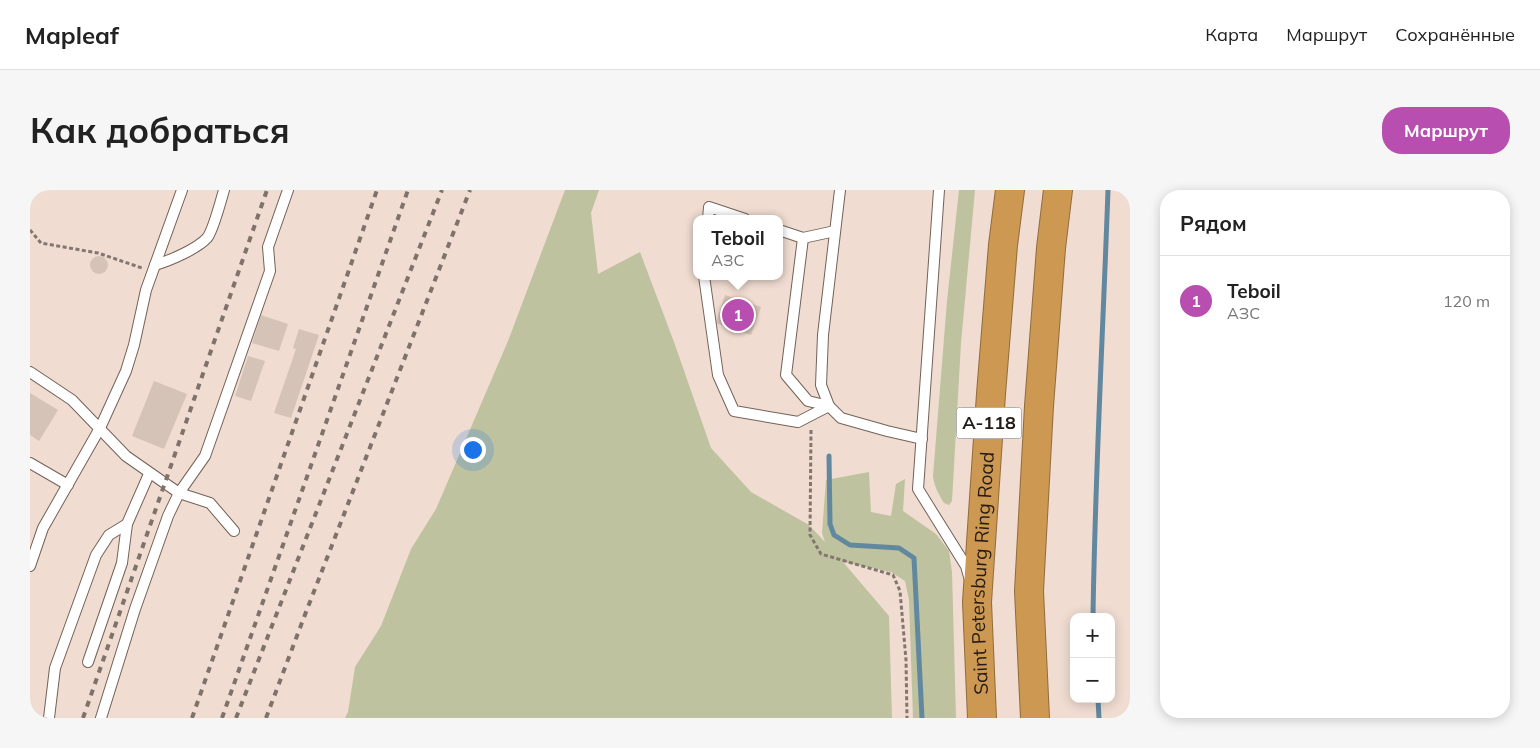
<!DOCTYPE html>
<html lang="ru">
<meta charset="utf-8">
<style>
:root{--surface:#fff;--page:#f6f6f6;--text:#222;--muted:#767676;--line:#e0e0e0;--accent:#b74eb0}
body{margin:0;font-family:Mulish,sans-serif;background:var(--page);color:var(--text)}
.controls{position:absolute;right:15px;bottom:15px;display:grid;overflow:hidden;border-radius:10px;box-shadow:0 2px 12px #0003}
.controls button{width:45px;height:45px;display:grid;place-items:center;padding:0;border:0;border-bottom:1px solid var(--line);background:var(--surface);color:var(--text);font:25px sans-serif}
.you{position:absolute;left:442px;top:259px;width:18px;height:18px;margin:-12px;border:4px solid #fff;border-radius:50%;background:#1a73e8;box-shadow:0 0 0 8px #1a73e833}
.badge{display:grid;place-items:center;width:32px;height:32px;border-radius:50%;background:var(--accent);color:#fff;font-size:16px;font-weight:700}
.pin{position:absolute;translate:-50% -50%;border:2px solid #fff;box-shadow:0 1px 5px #0006}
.popup{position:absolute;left:663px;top:25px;width:90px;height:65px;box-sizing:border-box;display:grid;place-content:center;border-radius:10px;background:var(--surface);filter:drop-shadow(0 1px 4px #0005);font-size:16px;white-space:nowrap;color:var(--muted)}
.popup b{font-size:19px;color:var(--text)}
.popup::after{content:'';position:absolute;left:50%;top:100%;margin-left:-10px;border:10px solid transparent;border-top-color:var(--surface)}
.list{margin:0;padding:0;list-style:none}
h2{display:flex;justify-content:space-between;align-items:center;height:65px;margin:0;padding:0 20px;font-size:21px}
h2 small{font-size:16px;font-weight:400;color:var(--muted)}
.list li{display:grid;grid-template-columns:32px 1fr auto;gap:15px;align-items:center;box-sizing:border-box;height:90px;padding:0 20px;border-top:1px solid var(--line)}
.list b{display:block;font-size:19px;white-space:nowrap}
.list p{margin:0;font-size:16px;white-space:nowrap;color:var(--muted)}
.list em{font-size:16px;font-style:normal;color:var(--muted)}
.map{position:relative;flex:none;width:1100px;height:528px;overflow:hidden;border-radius:20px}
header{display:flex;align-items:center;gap:30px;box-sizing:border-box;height:70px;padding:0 25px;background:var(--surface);border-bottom:1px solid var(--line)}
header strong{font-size:24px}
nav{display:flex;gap:28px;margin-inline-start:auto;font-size:18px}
.intro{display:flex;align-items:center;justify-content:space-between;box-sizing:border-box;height:120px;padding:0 30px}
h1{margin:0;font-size:35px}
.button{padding:12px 22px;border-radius:20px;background:var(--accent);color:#fff;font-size:18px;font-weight:700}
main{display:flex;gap:30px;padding:0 30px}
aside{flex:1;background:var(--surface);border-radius:20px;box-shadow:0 2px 12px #0003}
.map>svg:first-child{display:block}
</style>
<header>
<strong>Mapleaf</strong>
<nav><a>Карта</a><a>Маршрут</a><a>Сохранённые</a></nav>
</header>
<div class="intro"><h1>Как добраться</h1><a class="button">Маршрут</a></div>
<main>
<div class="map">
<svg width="1100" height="528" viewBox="0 0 1100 528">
<rect width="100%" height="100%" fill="#f0dcd1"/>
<!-- green -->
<g fill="#bec29f">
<polygon points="535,0 569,0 561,23 568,84 610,62 644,152 681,258 721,302 779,335 795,352 792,343 796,290 839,282 841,322 861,326 866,294 875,289 873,321 906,344 919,361 922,382 926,528 883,528 879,410 875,391 861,382 813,372 859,426 862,528 315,528 318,522 325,477 351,436 381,359 406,319 478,151"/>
<path d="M929,0H945L931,153L922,311L919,315L914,313C909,305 904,296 903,286L917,111Z"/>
</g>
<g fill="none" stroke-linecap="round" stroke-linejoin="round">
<!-- stream -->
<g stroke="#6288a0" stroke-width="5">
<polyline points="799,266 800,334 804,345 820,355 869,358 884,368 892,528"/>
<path d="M1063,427C1065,284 1073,142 1078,0"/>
<polyline points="1068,509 1069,528"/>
</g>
</g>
<!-- building -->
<g fill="#d6c3b7">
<circle cx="69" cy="75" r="9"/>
<polygon points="695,105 731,117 721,145 686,133"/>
<polygon points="231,125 258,134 249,161 222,153"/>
<polygon points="269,139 289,145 261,228 244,223 266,159 263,158"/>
<polygon points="218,166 235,171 221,211 205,206"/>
<polygon points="124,191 157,204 134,259 102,246"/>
<polygon points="0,203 28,220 9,251 0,245"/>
</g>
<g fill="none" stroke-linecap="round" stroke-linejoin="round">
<!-- service casing -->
<g stroke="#736258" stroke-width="12">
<g id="service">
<polyline points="810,0 793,145 791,195 799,216 811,228 857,241 892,249"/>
<polyline points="909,0 888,299 936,376 939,387"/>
<polyline points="678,29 679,17 715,29"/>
<polyline points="749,40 773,48"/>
<path d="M125,75C139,71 167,59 177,48C183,41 191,10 194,0"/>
<polyline points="674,86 688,185 704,221 768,232 799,216"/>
<polyline points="0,182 42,210 96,266 149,303 180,313 204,341"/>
<polyline points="799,216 778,211 756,185 773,48 805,41"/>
<polyline points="0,273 38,295"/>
<polyline points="0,376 13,338 70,238 96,181 104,155 116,100 152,0"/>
<polyline points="58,472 92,373 97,334"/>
<polyline points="19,528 25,478 66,365 79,345 97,334 119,284"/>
<polyline points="71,528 105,419 138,326 149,303 175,266 193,215 240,81 238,57 258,0"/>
</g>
</g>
<!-- motorway casing -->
<g stroke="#916c3d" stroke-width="30">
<g id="motorway">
<path id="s1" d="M952,528L947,412L961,204L973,55L980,0"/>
<polyline points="1005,528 999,401 1009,216 1021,58 1028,0"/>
</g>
</g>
<!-- path -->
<g stroke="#83766f" stroke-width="3" stroke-dasharray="4 2.5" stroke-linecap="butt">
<polyline points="0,40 11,53 68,63 112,78"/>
<polyline points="781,240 780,345 791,364 863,385 870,401 876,470 877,528"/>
</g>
<!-- service -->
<use href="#service" stroke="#fff" stroke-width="10"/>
<!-- motorway -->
<use href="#motorway" stroke="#cd9851" stroke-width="28"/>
<!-- rail -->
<g stroke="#7e726a" stroke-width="4" stroke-dasharray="6 6" stroke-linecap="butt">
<polyline points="53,528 237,0"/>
<polyline points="162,528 347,0"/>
<polyline points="192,528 378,0"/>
<polyline points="206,528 412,0"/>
<polyline points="236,528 276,422 440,0"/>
</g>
</g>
<g text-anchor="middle" stroke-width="4" stroke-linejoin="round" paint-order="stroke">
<!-- shield labels -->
<rect fill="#fff" stroke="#645f5d" stroke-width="1" x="926.5" y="217.5" width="65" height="31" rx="4"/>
<g font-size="18" font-weight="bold" fill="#221b17">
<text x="959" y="239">А-118</text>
</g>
<!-- street labels -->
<g font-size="19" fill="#221b17" stroke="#fff">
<text dy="7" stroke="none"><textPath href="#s1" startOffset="145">Saint Petersburg Ring Road</textPath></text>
</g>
</g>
</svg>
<div class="controls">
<button>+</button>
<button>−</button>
</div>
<div class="you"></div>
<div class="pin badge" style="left:708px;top:125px">1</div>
<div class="popup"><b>Teboil</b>АЗС</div>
</div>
<aside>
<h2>Рядом<small></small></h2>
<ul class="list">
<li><span class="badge">1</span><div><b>Teboil</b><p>АЗС</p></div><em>120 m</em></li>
</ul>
</aside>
</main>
